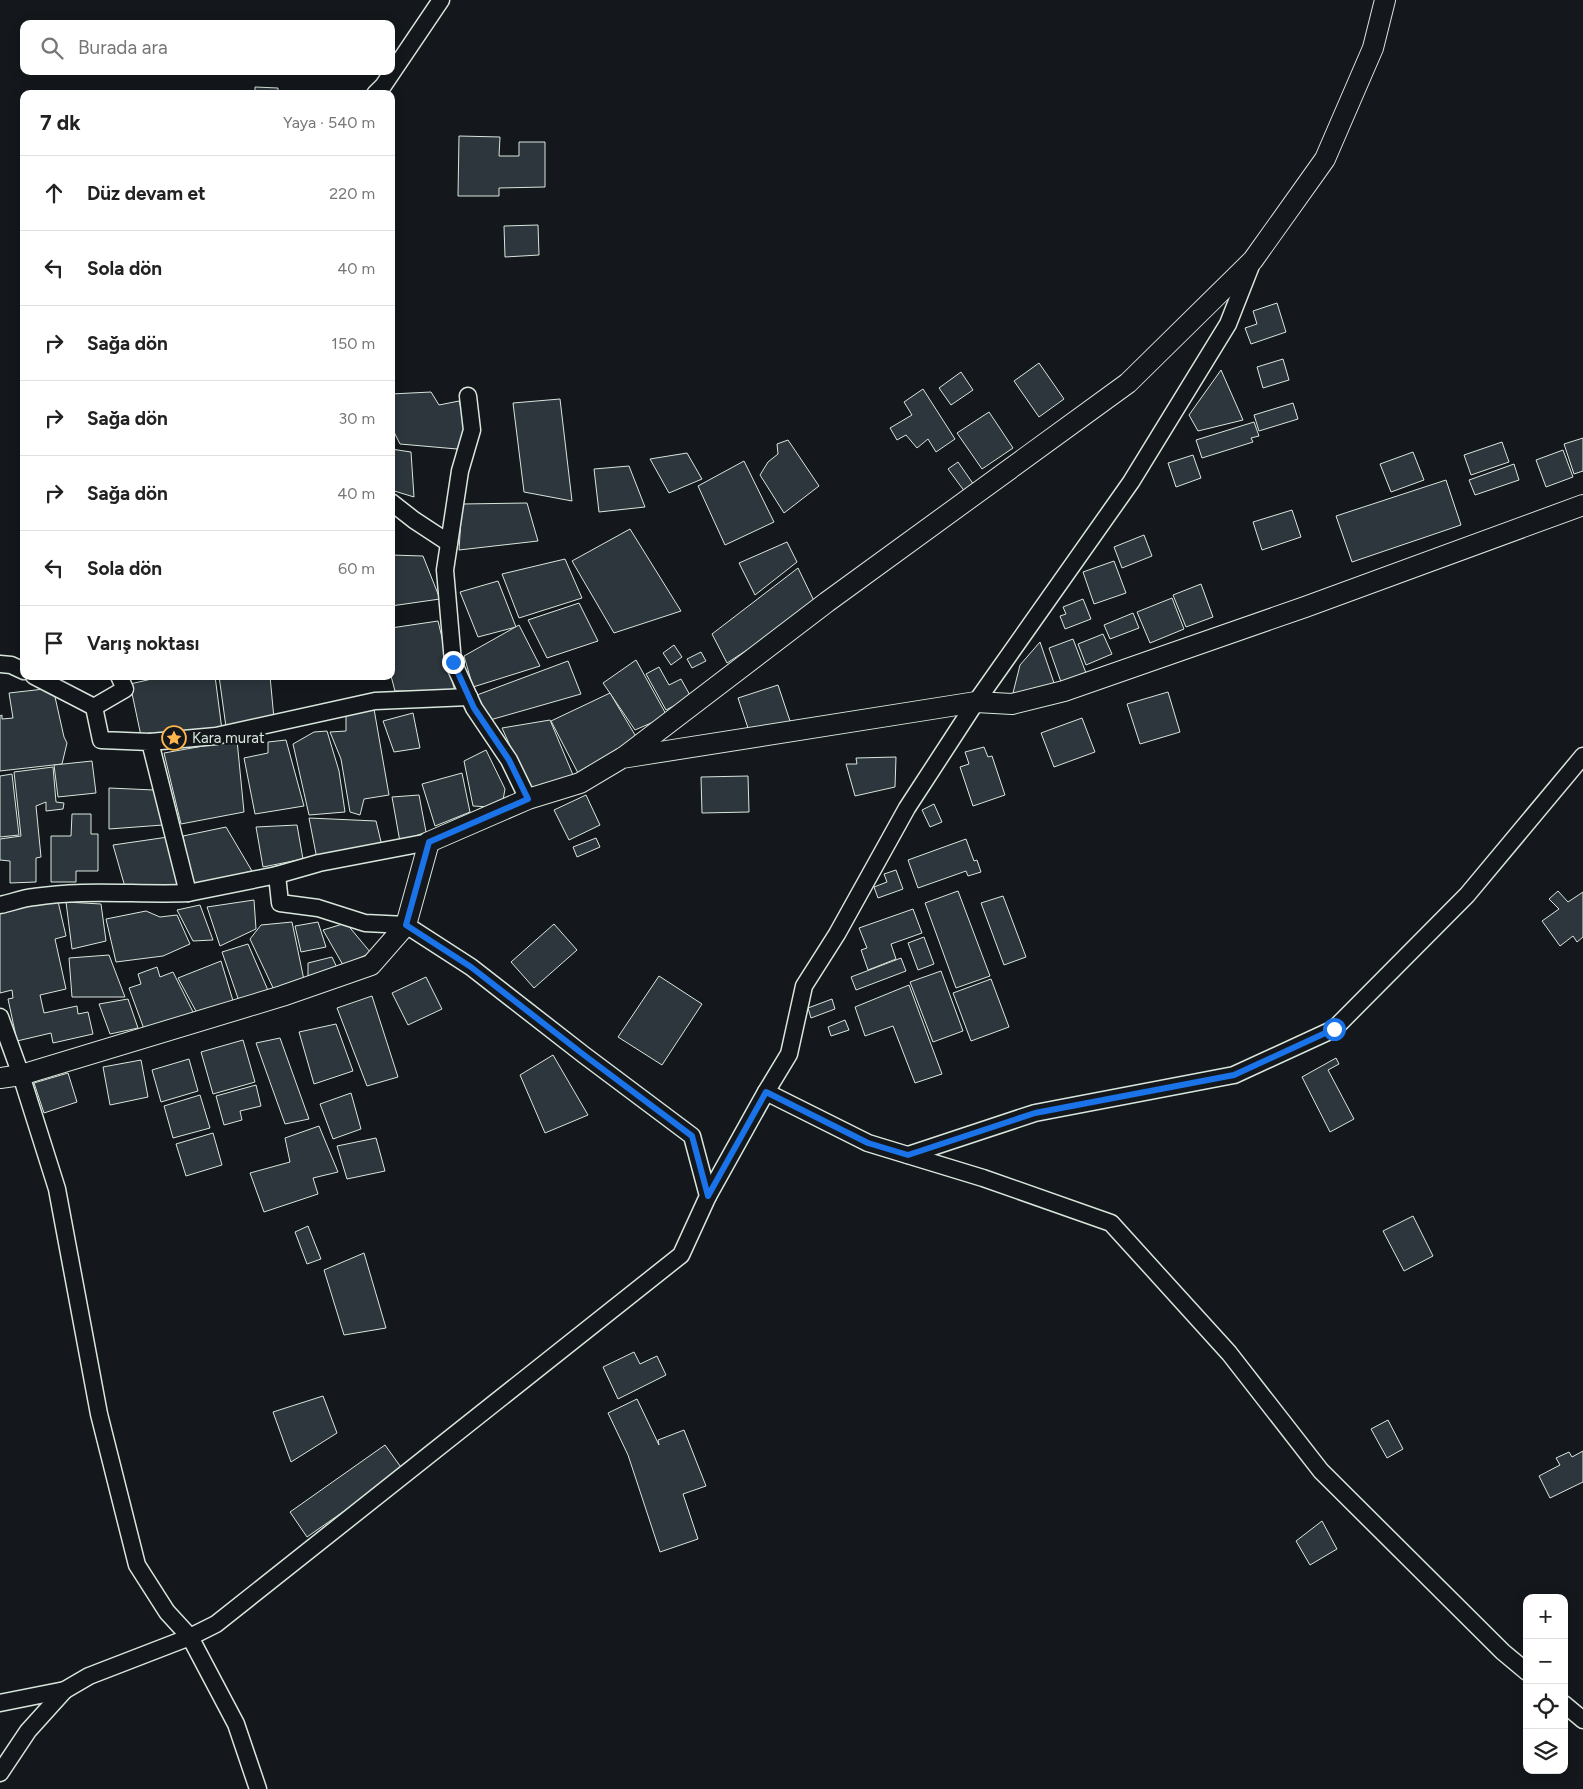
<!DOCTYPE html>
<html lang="tr">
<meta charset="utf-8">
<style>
:root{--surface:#fff;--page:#f6f6f6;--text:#222;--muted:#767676;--line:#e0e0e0}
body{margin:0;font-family:Figtree,sans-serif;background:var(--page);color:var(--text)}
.controls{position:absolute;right:15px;bottom:15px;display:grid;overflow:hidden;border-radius:10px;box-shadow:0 2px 12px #0003}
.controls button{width:45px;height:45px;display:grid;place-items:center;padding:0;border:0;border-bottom:1px solid var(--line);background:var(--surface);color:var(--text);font:25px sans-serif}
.stop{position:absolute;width:15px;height:15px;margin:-11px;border:4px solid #1a73e8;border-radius:50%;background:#fff}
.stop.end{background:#1a73e8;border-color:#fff;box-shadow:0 1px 5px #0008}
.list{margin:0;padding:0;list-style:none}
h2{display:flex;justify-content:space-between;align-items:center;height:65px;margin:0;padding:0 20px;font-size:21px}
h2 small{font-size:16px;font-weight:400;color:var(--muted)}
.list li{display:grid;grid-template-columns:32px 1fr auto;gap:15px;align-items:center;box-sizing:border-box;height:75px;padding:0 20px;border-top:1px solid var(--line)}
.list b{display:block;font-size:19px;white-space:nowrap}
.list em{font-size:16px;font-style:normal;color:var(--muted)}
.icon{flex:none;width:28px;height:28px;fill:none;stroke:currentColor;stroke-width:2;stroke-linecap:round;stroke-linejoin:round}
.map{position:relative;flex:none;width:1583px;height:1789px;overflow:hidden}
.search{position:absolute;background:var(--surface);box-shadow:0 2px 12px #0003;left:20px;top:20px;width:375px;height:55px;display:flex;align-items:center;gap:12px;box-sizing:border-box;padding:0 18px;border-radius:10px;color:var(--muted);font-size:19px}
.panel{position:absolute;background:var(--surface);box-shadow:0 2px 12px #0003;left:20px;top:90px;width:375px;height:590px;border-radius:10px}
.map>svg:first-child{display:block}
</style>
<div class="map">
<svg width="1583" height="1789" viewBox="0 0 1583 1789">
<rect width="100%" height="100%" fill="#14181c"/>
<!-- building -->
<g fill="#2c363c" stroke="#d8e6dc">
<polygon points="255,87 278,88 278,94 255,94"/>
<polygon points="459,136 500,137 499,156 519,156 519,142 545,142 545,187 499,188 499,196 458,196"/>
<polygon points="538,225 539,255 505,257 504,226"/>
<polygon points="1277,303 1286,332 1251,344 1245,328 1257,324 1253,311"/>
<polygon points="1283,359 1289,380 1263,388 1257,367"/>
<polygon points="1039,363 1064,399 1039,417 1014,381"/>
<polygon points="1221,370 1243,420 1198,431 1189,415"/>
<polygon points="961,372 973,390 951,405 939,388"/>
<polygon points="923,389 955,439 936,452 928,439 917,448 906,435 897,440 890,428 912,415 904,402"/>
<polygon points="431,392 439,405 459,401 467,428 457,449 400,444 391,426 391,394"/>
<polygon points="560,399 572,501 524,492 513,403"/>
<polygon points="1293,403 1298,419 1259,431 1254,415"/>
<polygon points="989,412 1013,448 982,469 957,433"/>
<polygon points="1254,422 1259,436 1251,438 1253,442 1202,458 1196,440"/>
<polygon points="1583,438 1583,471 1574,474 1564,444"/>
<polygon points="788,440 819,486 784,513 760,475 768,462 778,454 777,444"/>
<polygon points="1502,442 1509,462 1471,475 1464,455"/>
<polygon points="391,449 411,452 414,497 391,490"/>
<polygon points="1563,450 1573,477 1546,487 1536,460"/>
<polygon points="1413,452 1424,480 1391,492 1380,464"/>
<polygon points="687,453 702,479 669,493 650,459"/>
<polygon points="1193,455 1201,478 1176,487 1168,463"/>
<polygon points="744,461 774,522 725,545 698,486"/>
<polygon points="958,462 974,485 965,492 948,469"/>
<polygon points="1514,464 1519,480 1475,495 1469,480"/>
<polygon points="629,466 645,507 599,512 594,469"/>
<polygon points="1446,480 1461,525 1352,562 1336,516"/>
<polygon points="527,503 538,541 459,550 462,504"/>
<polygon points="1292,510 1301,537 1262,550 1253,522"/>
<polygon points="630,529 681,611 614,633 572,561"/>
<polygon points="1144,535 1152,556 1122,568 1114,547"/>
<polygon points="787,542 797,562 755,595 739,563"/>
<polygon points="391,555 423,556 440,599 391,606"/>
<polygon points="565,559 582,598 519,618 502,574"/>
<polygon points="1114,561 1126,593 1094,604 1083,572"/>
<polygon points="798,568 816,605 727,663 712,634"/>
<polygon points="498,581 516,627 478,637 460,592"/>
<polygon points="1201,584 1213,617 1186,627 1173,595"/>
<polygon points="1172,598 1184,629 1150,643 1137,612"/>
<polygon points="1083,599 1091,619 1065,629 1060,616 1066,614 1063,607"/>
<polygon points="579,603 598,641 547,658 528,620"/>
<polygon points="1133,613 1139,628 1110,639 1104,625"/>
<polygon points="438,621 455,692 395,691 391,676 391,628"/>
<polygon points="519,625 540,666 473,687 464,656"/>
<polygon points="1103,634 1112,654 1086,665 1078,644"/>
<polygon points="1073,639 1086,673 1061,682 1049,648"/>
<polygon points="1040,642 1054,683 1012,697 1020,665"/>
<polygon points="674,645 682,657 671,665 663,653"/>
<polygon points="701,652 706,661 692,668 687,659"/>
<polygon points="636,660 667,716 635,730 603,683"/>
<polygon points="568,661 581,694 490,720 477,695"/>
<polygon points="659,667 669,685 681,679 691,697 666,710 646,674"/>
<polygon points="165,676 215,676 222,730 141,736 130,684"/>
<polygon points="219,676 270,676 274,719 226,727"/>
<polygon points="778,685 790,721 750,734 738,698"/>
<polygon points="53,688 64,737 67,743 62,764 0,771 0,716 2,715 2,719 13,718 9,693"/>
<polygon points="1168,692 1180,732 1140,744 1127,704"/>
<polygon points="610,693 638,740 578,773 551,721"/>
<polygon points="374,709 389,795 364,799 360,815 350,812 341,759 330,732 346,731 346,712"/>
<polygon points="413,713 420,748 394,752 383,721"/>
<polygon points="1082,718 1095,752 1054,767 1041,733"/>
<polygon points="550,720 573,775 531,792 502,728"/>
<polygon points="327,731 339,771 345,812 309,815 293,744 314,732"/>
<polygon points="237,740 244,812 181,824 164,753"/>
<polygon points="286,740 304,806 255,814 244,758 268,753 268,742"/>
<polygon points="984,747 988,757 992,756 1005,795 973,806 960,767 969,764 965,752"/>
<polygon points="486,750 505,789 503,800 490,807 473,806 464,761"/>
<polygon points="896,757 895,787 855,796 846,764 857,764 856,758"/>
<polygon points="92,761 96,793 58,797 54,765"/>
<polygon points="53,767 56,802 64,803 63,809 46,811 46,802 36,806 41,857 36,858 36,882 10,883 10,861 0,860 0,839 21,836 14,772"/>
<polygon points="462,773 470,812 435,826 422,784"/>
<polygon points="12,774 19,835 0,837 0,776"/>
<polygon points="748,776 749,812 702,813 701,777"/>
<polygon points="109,788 154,790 163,825 109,829"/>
<polygon points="419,795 426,832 400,842 392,797"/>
<polygon points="586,795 600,825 569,840 554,810"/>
<polygon points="934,804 942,822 930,827 922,810"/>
<polygon points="72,814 91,814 91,834 98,834 98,871 76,871 76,882 51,882 51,836 71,836"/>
<polygon points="309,818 376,821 382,846 317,859"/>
<polygon points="297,825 303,859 263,867 256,827"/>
<polygon points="226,827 252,871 193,886 183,836"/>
<polygon points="168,837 183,888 125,887 113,845"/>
<polygon points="596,838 600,847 577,857 573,847"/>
<polygon points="966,839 974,861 977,860 981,872 968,876 966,871 918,888 908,860"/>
<polygon points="896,870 903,889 878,898 874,887 887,882 884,874"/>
<polygon points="958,891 990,976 956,988 925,903"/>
<polygon points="1558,891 1568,902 1583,892 1583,937 1577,942 1573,936 1560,946 1542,921 1559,909 1549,899"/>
<polygon points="1003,896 1026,957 1004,965 981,903"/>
<polygon points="57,897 66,936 55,939 66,989 40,995 44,1013 77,1006 78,1014 88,1012 93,1034 53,1043 51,1033 17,1041 8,999 13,998 12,990 0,993 0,909"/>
<polygon points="254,900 256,929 220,946 207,907"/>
<polygon points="66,902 101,904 106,941 72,949"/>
<polygon points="200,905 213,940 193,941 177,910"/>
<polygon points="913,909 922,933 891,944 896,959 868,970 861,950 867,948 859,928"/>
<polygon points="146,911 160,917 177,915 190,944 163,956 116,962 106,919"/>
<polygon points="292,922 305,985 275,992 250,939 261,925"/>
<polygon points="318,922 326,947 301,952 295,926"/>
<polygon points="346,923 371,953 343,965 323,930"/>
<polygon points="554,924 577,950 534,988 511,962"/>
<polygon points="924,937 934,964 918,970 908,943"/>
<polygon points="248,944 270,995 240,1004 222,952"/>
<polygon points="109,955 125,997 72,997 69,958"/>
<polygon points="332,957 339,972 308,982 308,963"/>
<polygon points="901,958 906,971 856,990 851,977"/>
<polygon points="221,961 234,1004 197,1013 178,978"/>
<polygon points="157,967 160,977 173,972 196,1018 144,1029 129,988 141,984 138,974"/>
<polygon points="941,971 963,1031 933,1042 910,982"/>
<polygon points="659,976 702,1004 662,1065 618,1037"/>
<polygon points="426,977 442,1009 408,1025 392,993"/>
<polygon points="991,979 1009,1027 971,1041 953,993"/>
<polygon points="909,985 942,1074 915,1083 893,1026 865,1036 855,1007"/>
<polygon points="372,996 398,1077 367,1086 337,1008"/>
<polygon points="128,999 138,1028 110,1034 99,1004"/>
<polygon points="832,999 835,1009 811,1018 808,1008"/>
<polygon points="845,1020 849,1030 831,1036 828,1027"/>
<polygon points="336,1024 353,1071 314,1084 299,1032"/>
<polygon points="280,1038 309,1119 285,1124 256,1043"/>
<polygon points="243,1040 255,1082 213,1094 201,1052"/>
<polygon points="553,1055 588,1115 545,1133 520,1075"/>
<polygon points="1336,1058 1339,1064 1328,1070 1354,1119 1330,1132 1302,1077"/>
<polygon points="189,1059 198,1091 161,1102 152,1070"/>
<polygon points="141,1060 148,1097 110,1105 103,1067"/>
<polygon points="68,1073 77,1102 44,1113 34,1083"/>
<polygon points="256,1085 261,1106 240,1111 242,1120 224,1125 216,1096"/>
<polygon points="351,1093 361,1129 333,1139 320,1104"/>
<polygon points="200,1095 210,1128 173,1138 164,1106"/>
<polygon points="319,1126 338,1172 313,1178 318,1194 264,1212 250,1173 290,1162 285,1138"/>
<polygon points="213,1133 222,1165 186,1176 176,1144"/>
<polygon points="376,1138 385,1171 347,1179 337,1146"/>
<polygon points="1413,1216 1433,1256 1404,1271 1383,1231"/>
<polygon points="308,1226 321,1259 307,1264 295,1232"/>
<polygon points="364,1253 386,1328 344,1335 324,1270"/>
<polygon points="634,1352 640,1364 657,1356 666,1375 618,1399 603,1367"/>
<polygon points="323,1396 337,1433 291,1462 273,1412"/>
<polygon points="637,1399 659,1445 658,1440 684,1430 706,1486 683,1494 698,1539 660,1552 628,1455 608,1413"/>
<polygon points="1388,1420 1403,1449 1387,1458 1371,1429"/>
<polygon points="385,1445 403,1470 307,1537 290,1512"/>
<polygon points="1583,1451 1583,1482 1550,1498 1539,1476 1560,1465 1556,1458 1569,1452 1572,1457"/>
<polygon points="1322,1521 1337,1549 1310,1565 1296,1541"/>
</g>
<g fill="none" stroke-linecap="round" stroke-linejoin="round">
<!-- minor casing -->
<g stroke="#d8e6dc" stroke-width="19">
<g id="minor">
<polyline points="375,94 383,86 441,0"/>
<polyline points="468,396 472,430 460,471 445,570 453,662 474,708 509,760 528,799"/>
<polyline points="391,502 414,520 449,543"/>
<polyline points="0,664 11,665 24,671"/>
<polyline points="94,707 125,689 119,676"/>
<polyline points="150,742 216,736 375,701 469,697"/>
<polyline points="277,875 319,863 429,842"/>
<path d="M0,905C11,903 22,898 34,897C84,889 137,895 188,893"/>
<polyline points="0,1017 21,1075 57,1189 99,1414 137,1565 167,1612 190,1637 216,1624 681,1255 708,1196 692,1136 584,1055 471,967 406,925 365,923 318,908 280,903 277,875 188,893 150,742 101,740 94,707 34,676"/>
<polyline points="766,1092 868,1143 983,1178 1111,1223 1229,1353 1321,1471 1503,1652 1527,1672"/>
<polyline points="908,1155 1035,1113 1234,1075 1334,1029 1467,895 1583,756"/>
<polyline points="708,1196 766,1092 789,1054 804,986 837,934 907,808 976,702 1131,482 1228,324 1252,263"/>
<polyline points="0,1703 65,1690"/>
<polyline points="1564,1704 1583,1720"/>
<polyline points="0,1773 28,1731 65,1690 89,1676 190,1637 236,1724 258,1789"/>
</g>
</g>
<!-- tertiary casing -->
<g stroke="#d8e6dc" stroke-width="22">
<g id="tertiary">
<polyline points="624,757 827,602 1128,383 1253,260 1325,159 1373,48 1385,0"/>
<polyline points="0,1078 21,1075 282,996 371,965 406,925 429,842 528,799 580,783 622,758 976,702 1012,704 1064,691 1305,607 1583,505"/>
</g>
</g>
<!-- minor -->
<use href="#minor" stroke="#14181c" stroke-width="16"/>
<!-- tertiary -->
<use href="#tertiary" stroke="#14181c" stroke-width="20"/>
</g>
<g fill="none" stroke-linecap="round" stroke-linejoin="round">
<!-- route -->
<polyline stroke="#1a73e8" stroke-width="6" points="453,662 474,708 509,760 528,799 429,842 406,925 471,967 584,1055 692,1136 708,1196 766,1092 868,1143 908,1155 1035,1113 1234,1075 1334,1029"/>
</g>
<!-- icons -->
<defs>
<g id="sight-ring" transform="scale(1.25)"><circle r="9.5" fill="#14181c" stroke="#ffb74d" stroke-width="1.5"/><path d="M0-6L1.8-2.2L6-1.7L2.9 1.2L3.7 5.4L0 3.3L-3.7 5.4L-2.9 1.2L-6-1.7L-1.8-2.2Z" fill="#ffb74d"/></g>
</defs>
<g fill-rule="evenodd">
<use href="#sight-ring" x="174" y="738"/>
</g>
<g text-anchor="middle" stroke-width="4" stroke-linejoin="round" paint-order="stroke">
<!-- poi labels -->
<g font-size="15" fill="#d8e6dc" stroke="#14181c" text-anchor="start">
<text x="192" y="743">Kara murat</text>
</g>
</g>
</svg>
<div class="controls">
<button>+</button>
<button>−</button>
<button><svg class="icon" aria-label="locate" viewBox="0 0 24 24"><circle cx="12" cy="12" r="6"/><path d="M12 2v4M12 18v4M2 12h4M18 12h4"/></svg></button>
<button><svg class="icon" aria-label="layers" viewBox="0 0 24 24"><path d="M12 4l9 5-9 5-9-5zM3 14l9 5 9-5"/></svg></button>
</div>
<div class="stop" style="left:1334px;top:1029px"></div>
<div class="stop end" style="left:453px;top:662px"></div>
<div class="search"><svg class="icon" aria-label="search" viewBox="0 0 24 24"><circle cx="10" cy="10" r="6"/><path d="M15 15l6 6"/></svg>Burada ara</div>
<section class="panel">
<h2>7 dk<small>Yaya · 540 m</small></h2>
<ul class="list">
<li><svg class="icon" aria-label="ahead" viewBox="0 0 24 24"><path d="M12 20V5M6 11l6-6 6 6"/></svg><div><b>Düz devam et</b></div><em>220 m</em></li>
<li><svg class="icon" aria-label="left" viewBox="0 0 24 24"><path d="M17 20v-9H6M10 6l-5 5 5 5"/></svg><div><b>Sola dön</b></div><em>40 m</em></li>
<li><svg class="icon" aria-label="right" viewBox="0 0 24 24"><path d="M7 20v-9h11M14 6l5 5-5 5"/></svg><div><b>Sağa dön</b></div><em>150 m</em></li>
<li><svg class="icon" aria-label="right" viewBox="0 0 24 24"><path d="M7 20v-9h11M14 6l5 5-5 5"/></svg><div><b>Sağa dön</b></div><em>30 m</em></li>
<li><svg class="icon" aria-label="right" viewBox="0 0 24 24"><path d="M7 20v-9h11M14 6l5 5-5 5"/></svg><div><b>Sağa dön</b></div><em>40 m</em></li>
<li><svg class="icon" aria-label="left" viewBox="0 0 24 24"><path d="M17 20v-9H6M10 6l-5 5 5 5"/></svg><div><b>Sola dön</b></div><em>60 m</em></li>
<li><svg class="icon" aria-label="arrive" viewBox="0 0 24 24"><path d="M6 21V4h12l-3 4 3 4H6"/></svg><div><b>Varış noktası</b></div></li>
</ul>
</section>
</div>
